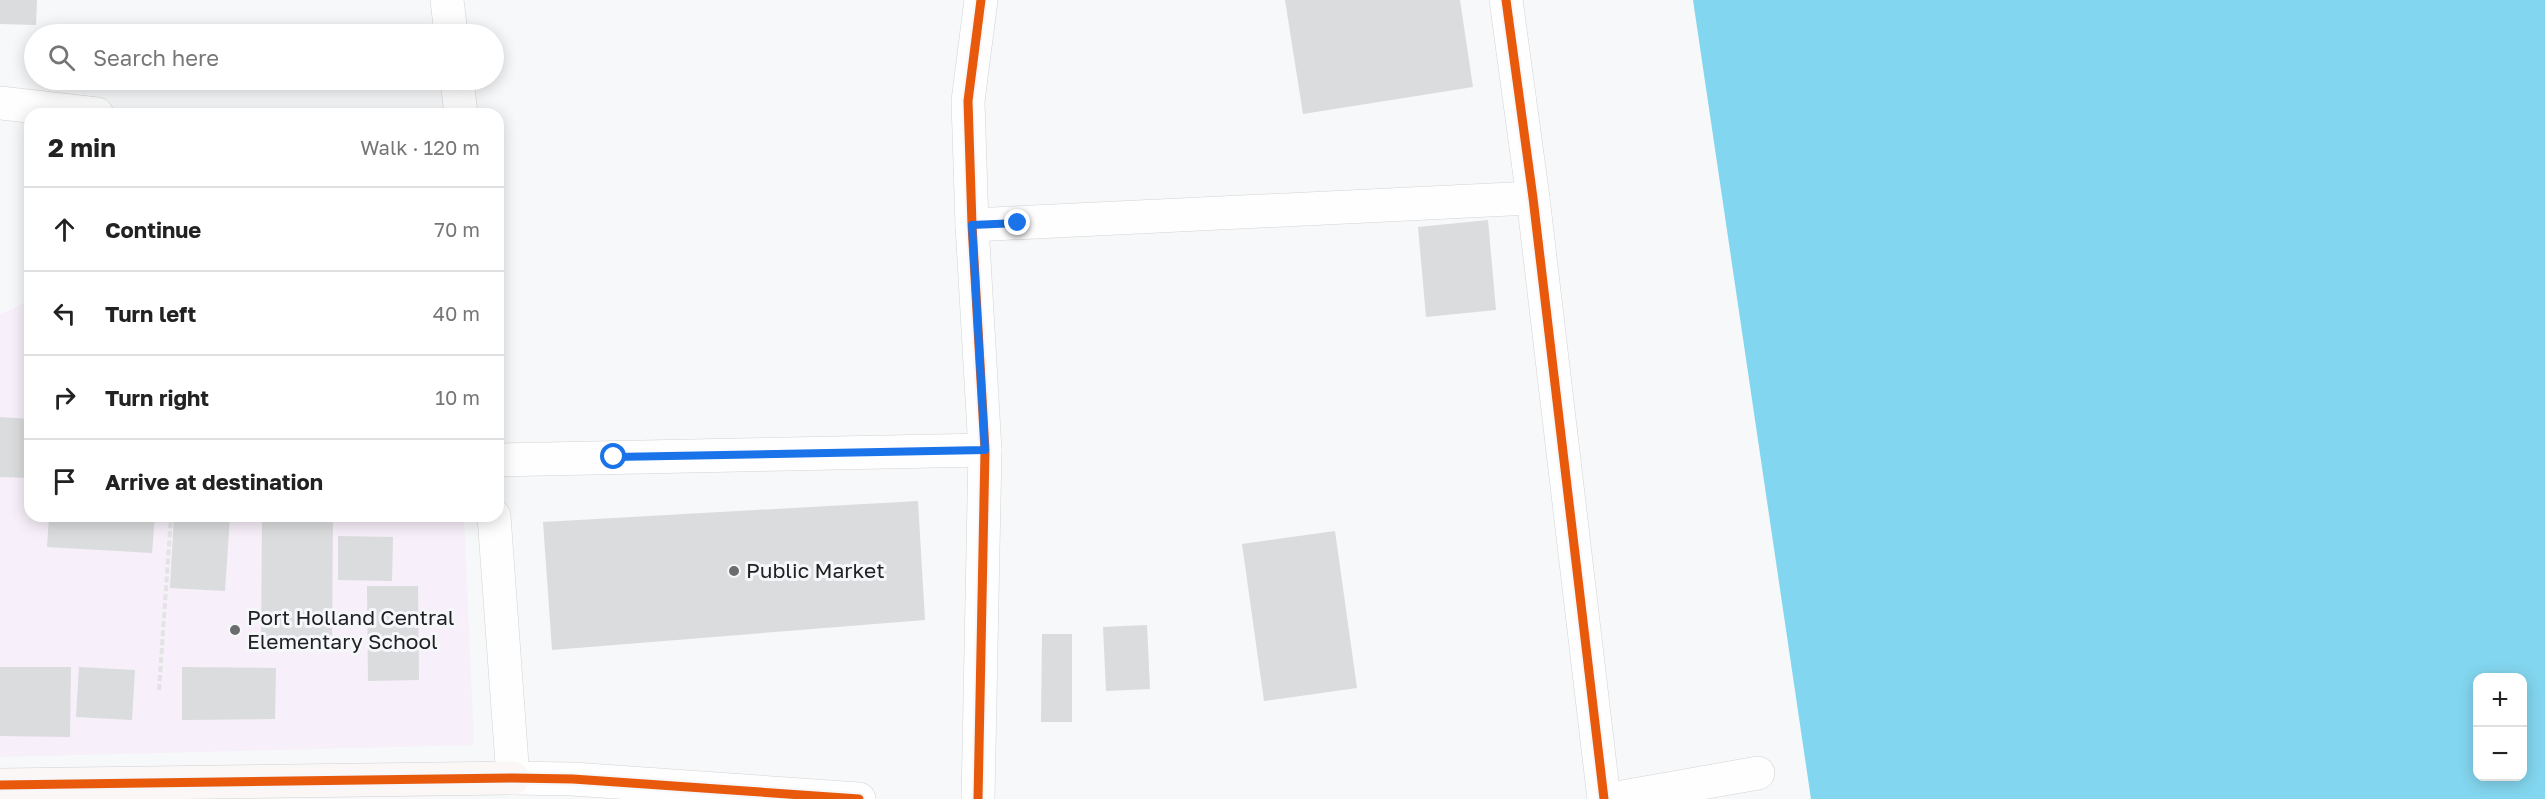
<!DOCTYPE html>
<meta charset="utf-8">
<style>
:root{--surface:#fff;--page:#f2f2f2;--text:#222;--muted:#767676;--line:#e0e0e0}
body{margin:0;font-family:"Golos Text",sans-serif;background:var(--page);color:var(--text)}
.controls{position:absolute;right:18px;bottom:18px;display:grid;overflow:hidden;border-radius:12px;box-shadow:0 3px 15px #0003}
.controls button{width:54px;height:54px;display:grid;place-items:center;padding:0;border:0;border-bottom:2px solid var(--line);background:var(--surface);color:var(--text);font:30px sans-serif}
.stop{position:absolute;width:18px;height:18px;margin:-14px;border:4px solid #1a73e8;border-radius:50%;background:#fff}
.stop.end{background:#1a73e8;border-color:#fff;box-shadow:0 2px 6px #0008}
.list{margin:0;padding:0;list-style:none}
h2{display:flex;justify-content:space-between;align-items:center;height:78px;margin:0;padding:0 24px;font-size:26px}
h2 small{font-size:20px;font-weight:400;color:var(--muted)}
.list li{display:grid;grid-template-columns:39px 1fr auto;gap:18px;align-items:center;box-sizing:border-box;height:84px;padding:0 24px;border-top:2px solid var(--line)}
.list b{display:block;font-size:22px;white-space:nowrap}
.list em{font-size:20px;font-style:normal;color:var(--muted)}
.icon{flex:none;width:33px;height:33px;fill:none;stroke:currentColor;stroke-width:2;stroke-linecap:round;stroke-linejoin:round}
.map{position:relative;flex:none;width:2545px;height:799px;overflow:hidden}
.search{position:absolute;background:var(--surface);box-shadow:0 3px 15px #0003;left:24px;top:24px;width:480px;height:66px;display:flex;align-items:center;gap:15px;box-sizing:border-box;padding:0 21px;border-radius:33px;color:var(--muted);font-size:22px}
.panel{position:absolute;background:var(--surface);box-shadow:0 3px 15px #0003;left:24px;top:108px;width:480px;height:414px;border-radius:18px}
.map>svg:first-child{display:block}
</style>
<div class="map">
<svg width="2545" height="799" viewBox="0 0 2545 799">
<rect width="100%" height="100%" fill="#f7f8f9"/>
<!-- education -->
<polygon fill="#f7eff9" points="30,300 30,516 464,516 474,745 0,757 0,315"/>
<!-- water -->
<path fill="#83d6ef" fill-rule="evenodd" d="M1693,0H2545V799H1811ZM2478,678H2522V776H2478Z"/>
<!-- building -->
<g fill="#dbdcdd">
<polygon points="0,0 37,0 36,25 0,24"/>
<polygon points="1285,0 1460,0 1473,87 1303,114"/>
<polygon points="1488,220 1496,310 1426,317 1418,227"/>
<polygon points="0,417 30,419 30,478 0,477"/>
<polygon points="918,501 925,620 552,650 543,522"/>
<polygon points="49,516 155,516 152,553 47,547"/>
<polygon points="174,516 230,516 225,591 170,588"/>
<polygon points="262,516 333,516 332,644 261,644"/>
<polygon points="1335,531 1357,688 1264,701 1242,544"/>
<polygon points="338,536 393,537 392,581 338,580"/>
<polygon points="367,586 418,586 419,680 368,681"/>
<polygon points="1147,625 1150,689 1106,691 1103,627"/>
<polygon points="1042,634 1072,634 1072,722 1041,722"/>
<polygon points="0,667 71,667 70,737 0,736"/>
<polygon points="79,667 135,670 132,720 76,717"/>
<polygon points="182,667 276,668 275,719 182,720"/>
</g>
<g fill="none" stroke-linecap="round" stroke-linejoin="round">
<!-- street casing -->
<g stroke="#d2d3d4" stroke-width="34">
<g id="street">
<polyline points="447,0 451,34"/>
<polyline points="1506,0 1533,198 1604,799"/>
<polyline points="457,80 461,114"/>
<polyline points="0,103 97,114"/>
<polyline points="972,225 1533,198"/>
<polyline points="498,460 985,450"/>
<polyline points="494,516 513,778 573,779 859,799"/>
<polyline points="978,799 985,450 972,225 968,101 981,0"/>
<polyline points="1611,799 1758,773"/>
</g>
</g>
<!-- secondary casing -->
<g stroke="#d2d3d4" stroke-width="34">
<polyline id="secondary" points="0,785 513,778"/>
</g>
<!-- path -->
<polyline stroke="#e2e3e3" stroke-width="4" stroke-dasharray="6 3" stroke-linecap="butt" points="159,690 171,516"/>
<!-- street -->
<use href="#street" stroke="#fefefe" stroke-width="33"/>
<!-- secondary -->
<use href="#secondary" stroke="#faf7f6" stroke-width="33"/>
<!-- cycleway casing -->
<g stroke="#f6f7fa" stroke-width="13">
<g id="cycleway">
<polyline points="1506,0 1533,198 1604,799"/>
<polyline points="0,785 513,778 573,779 859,799"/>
<polyline points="978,799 985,450 972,225 968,101 981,0"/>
</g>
</g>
<!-- cycleway -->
<use href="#cycleway" stroke="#e8590c" stroke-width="9"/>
</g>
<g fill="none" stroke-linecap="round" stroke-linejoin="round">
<!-- route -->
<polyline stroke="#1a73e8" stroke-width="8" points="614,457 985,450 972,225 1018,223"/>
</g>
<!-- markers -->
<g fill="#6b6c6d" stroke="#f6f7fa" stroke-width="2">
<circle cx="734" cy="571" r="6"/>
<circle cx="235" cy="630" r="6"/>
</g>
<g text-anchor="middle" stroke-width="6" stroke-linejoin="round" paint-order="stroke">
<!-- poi labels -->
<g font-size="21" fill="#202122" stroke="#f6f7fa" text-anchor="start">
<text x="746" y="578">Public Market</text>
<text x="247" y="625">Port Holland Central<tspan x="247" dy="24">Elementary School</tspan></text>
</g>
</g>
</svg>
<div class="controls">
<button>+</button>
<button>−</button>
</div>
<div class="stop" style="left:614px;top:457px"></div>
<div class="stop end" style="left:1018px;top:223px"></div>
<div class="search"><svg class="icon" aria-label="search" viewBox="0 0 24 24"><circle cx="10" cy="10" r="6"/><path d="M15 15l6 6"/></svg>Search here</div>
<section class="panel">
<h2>2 min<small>Walk · 120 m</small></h2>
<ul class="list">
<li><svg class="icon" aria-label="ahead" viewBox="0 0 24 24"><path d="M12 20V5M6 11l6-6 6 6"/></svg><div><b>Continue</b></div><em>70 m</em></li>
<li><svg class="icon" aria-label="left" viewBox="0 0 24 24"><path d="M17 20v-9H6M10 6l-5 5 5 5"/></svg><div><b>Turn left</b></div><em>40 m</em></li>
<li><svg class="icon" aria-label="right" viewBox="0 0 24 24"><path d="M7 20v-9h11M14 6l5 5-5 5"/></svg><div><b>Turn right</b></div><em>10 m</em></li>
<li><svg class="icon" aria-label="arrive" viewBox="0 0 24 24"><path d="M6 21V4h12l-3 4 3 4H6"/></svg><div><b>Arrive at destination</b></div></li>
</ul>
</section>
</div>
